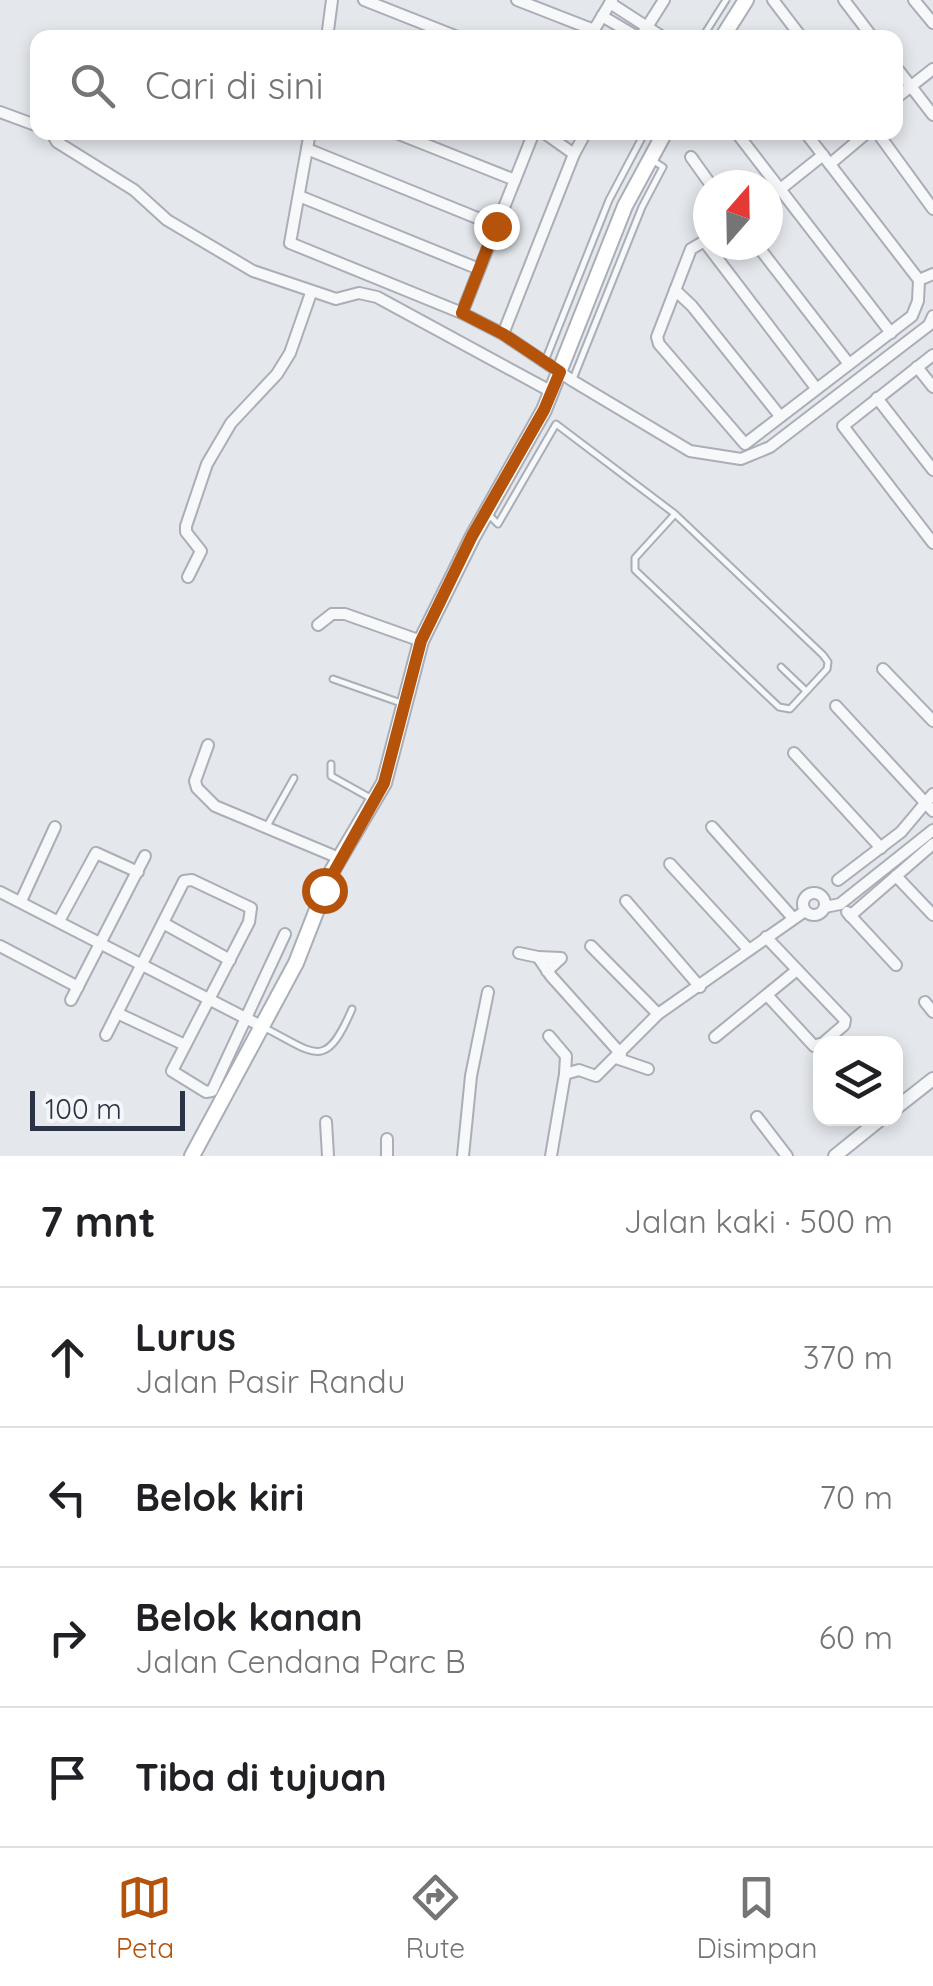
<!DOCTYPE html>
<html lang="id">
<meta charset="utf-8">
<style>
:root{--surface:#fff;--page:#f6f6f6;--text:#202124;--muted:#757577;--line:#e0e0e0;--accent:#b45309}
body{margin:0;font-family:Quicksand,sans-serif;background:var(--page);color:var(--text)}
.controls{position:absolute;right:30px;bottom:30px;display:grid;overflow:hidden;border-radius:20px;box-shadow:0 5px 15px #0003}
.controls button{width:90px;height:90px;display:grid;place-items:center;padding:0;border:0;border-bottom:2px solid var(--line);background:var(--surface);color:var(--text);font:50px sans-serif}
.compass{position:absolute;left:693px;top:170px;width:90px;height:90px;border-radius:50%;background:var(--surface);box-shadow:0 5px 15px #0003;rotate:20deg}
.scale{position:absolute;left:30px;bottom:25px;width:155px;box-sizing:border-box;padding-left:10px;border:5px solid #2b3445;border-top:0;font-size:28px;line-height:35px;white-space:nowrap;color:#2b3445;-webkit-text-stroke:8px #f4f6f9;paint-order:stroke}
.stop{position:absolute;width:30px;height:30px;margin:-22px;border:8px solid #b45309;border-radius:50%;background:#fff}
.stop.end{background:#b45309;border-color:#fff;box-shadow:0 2px 10px #0008}
.list{margin:0;padding:0;list-style:none}
h2{display:flex;justify-content:space-between;align-items:center;height:130px;margin:0;padding:0 40px;font-size:42px}
h2 small{font-size:32px;font-weight:400;color:var(--muted)}
.list li{display:grid;grid-template-columns:65px 1fr auto;gap:30px;align-items:center;box-sizing:border-box;height:140px;padding:0 40px;border-top:2px solid var(--line)}
.list b{display:block;font-size:38px;white-space:nowrap}
.list p{margin:0;font-size:32px;white-space:nowrap;color:var(--muted)}
.list em{font-size:32px;font-style:normal;color:var(--muted)}
.icon{flex:none;width:55px;height:55px;fill:none;stroke:currentColor;stroke-width:2;stroke-linecap:round;stroke-linejoin:round}
.map{position:relative;flex:none;width:933px;height:1156px;overflow:hidden}
.search{position:absolute;background:var(--surface);box-shadow:0 5px 15px #0003;left:30px;right:30px;top:30px;height:110px;display:flex;align-items:center;gap:25px;box-sizing:border-box;padding:0 35px;border-radius:20px;color:var(--muted);font-size:38px}
.sheet{height:690px;background:var(--surface)}
nav{display:flex;justify-content:space-around;align-items:center;box-sizing:border-box;height:140px;border-top:2px solid var(--line);background:var(--surface);font-size:28px;color:var(--muted)}
nav a{display:grid;justify-items:center;gap:5px}
nav .on{color:var(--accent)}
.map>svg:first-child{display:block}
</style>
<div class="map">
<svg width="933" height="1156" viewBox="0 0 933 1156">
<rect width="100%" height="100%" fill="#e4e7ec"/>
<g fill="none" stroke-linecap="round" stroke-linejoin="round">
<!-- service casing -->
<g stroke="#a9aeb7" stroke-width="9">
<g id="service">
<polyline points="702,38 726,0"/>
<polyline points="545,361 609,200 645,132"/>
<polyline points="573,379 642,207 663,167 652,160"/>
<polyline points="488,514 498,524 556,424 675,514 823,655 828,662 827,669 790,709 779,707 635,570 635,558 675,514"/>
<polyline points="781,667 806,691"/>
<polyline points="333,679 401,703"/>
<polyline points="331,764 331,776 374,800"/>
<polyline points="267,826 294,778"/>
<path d="M265,1028C315,1053 325,1072 352,1009"/>
</g>
</g>
<!-- minor casing -->
<g stroke="#a9aeb7" stroke-width="14">
<g id="minor">
<polyline points="364,0 460,38"/>
<polyline points="517,0 594,30"/>
<polyline points="773,0 802,38"/>
<polyline points="844,0 873,38"/>
<polyline points="914,0 933,23"/>
<polyline points="610,3 664,38"/>
<polyline points="602,16 639,38"/>
<polyline points="327,38 332,0"/>
<polyline points="589,38 612,0"/>
<polyline points="640,38 664,0"/>
<polyline points="896,67 933,115"/>
<polyline points="896,98 933,69"/>
<polyline points="0,112 38,126"/>
<polyline points="51,132 57,142 134,190 167,220 253,271 336,299 359,293 377,297 552,392"/>
<polyline points="310,132 290,243 462,313 503,334 573,381 690,451 741,459 770,447 929,325 933,316"/>
<polyline points="394,132 515,180"/>
<polyline points="543,132 574,154"/>
<polyline points="736,132 891,333"/>
<polyline points="805,132 919,280"/>
<polyline points="877,132 933,209"/>
<polyline points="307,149 497,226"/>
<polyline points="691,157 711,185"/>
<polyline points="830,164 868,132"/>
<polyline points="299,196 479,269"/>
<polyline points="768,199 823,155"/>
<polyline points="708,239 691,249 657,337 659,344 745,444 912,316 918,301 919,280 933,274"/>
<polyline points="704,241 816,388"/>
<polyline points="757,245 849,364"/>
<polyline points="675,290 692,306 780,416"/>
<polyline points="462,313 534,132"/>
<polyline points="503,334 574,154 586,132"/>
<polyline points="933,355 843,426 933,543"/>
<polyline points="917,367 933,387"/>
<polyline points="877,398 933,470"/>
<polyline points="188,577 201,551 186,532 186,526 207,464 231,423 277,374 290,353 311,293"/>
<polyline points="318,625 332,614 345,614 421,641"/>
<polyline points="883,669 933,721"/>
<polyline points="836,706 933,811"/>
<polyline points="208,745 195,781 197,788 215,806 339,858"/>
<polyline points="794,753 881,848"/>
<polyline points="712,827 793,918"/>
<polyline points="670,864 748,949"/>
<polyline points="896,876 933,915"/>
<polyline points="838,880 901,832 933,794"/>
<polyline points="0,892 261,1026"/>
<circle cx="814" cy="904" r="11"/>
<polyline points="21,901 55,827"/>
<polyline points="626,901 700,987"/>
<polyline points="825,907 840,904 933,830"/>
<polyline points="847,912 896,965"/>
<polyline points="850,916 933,844"/>
<polyline points="59,921 96,853 138,872"/>
<polyline points="163,923 230,960"/>
<polyline points="766,937 845,1020 844,1025 822,1044"/>
<polyline points="0,946 78,987"/>
<polyline points="591,946 658,1014"/>
<polyline points="519,953 538,957"/>
<polyline points="547,971 561,958 538,957 551,976 621,1054"/>
<polyline points="767,995 814,1046 820,1044"/>
<polyline points="71,1000 145,856"/>
<polyline points="925,1002 933,1012"/>
<polyline points="117,1013 185,1045"/>
<polyline points="106,1035 184,881 192,880 251,908 249,922 172,1071 206,1092 212,1091 285,934"/>
<polyline points="549,1036 566,1056 565,1074"/>
<polyline points="715,1037 797,970"/>
<polyline points="616,1058 648,1069"/>
<polyline points="757,1117 787,1156"/>
<polyline points="326,1122 328,1156"/>
<polyline points="387,1156 387,1139"/>
<polyline points="463,1156 471,1076 488,992"/>
<polyline points="551,1156 565,1074 579,1070 596,1076 658,1014 805,911"/>
</g>
</g>
<!-- tertiary casing -->
<g stroke="#a9aeb7" stroke-width="16">
<g id="tertiary">
<polyline points="896,1108 933,1079"/>
<polyline points="835,1156 882,1118"/>
</g>
</g>
<!-- secondary casing -->
<g stroke="#a9aeb7" stroke-width="18">
<g id="secondary">
<polyline points="722,38 746,0"/>
<polyline points="192,1156 296,963 332,871 384,783 421,641 473,536 544,410 625,206 665,132"/>
</g>
</g>
<!-- service -->
<use href="#service" stroke="#f7f8fa" stroke-width="5"/>
<!-- minor -->
<use href="#minor" stroke="#f7f8fa" stroke-width="10"/>
<!-- tertiary -->
<use href="#tertiary" stroke="#f7f8fa" stroke-width="12"/>
<!-- secondary -->
<use href="#secondary" stroke="#fff" stroke-width="14"/>
</g>
<g fill="none" stroke-linecap="round" stroke-linejoin="round">
<!-- route -->
<polyline stroke="#b45309" stroke-width="12" points="324,890 384,783 421,641 472,536 544,410 560,372 503,334 462,313 496,226"/>
</g>
</svg>
<div class="controls">
<button><svg class="icon" aria-label="layers" viewBox="0 0 24 24"><path d="M12 4l9 5-9 5-9-5zM3 14l9 5 9-5"/></svg></button>
</div>
<svg class="compass" viewBox="-18 -18 36 36"><path d="M0-13l5 13h-10z" fill="#e53935"/><path d="M0 13l5-13h-10z" fill="#757577"/></svg>
<div class="scale">100 m</div>
<div class="stop" style="left:324px;top:890px"></div>
<div class="stop end" style="left:496px;top:226px"></div>
<div class="search"><svg class="icon" aria-label="search" viewBox="0 0 24 24"><circle cx="10" cy="10" r="6"/><path d="M15 15l6 6"/></svg>Cari di sini</div>
</div>
<section class="sheet">
<h2>7 mnt<small>Jalan kaki · 500 m</small></h2>
<ul class="list">
<li><svg class="icon" aria-label="ahead" viewBox="0 0 24 24"><path d="M12 20V5M6 11l6-6 6 6"/></svg><div><b>Lurus</b><p>Jalan Pasir Randu</p></div><em>370 m</em></li>
<li><svg class="icon" aria-label="left" viewBox="0 0 24 24"><path d="M17 20v-9H6M10 6l-5 5 5 5"/></svg><div><b>Belok kiri</b></div><em>70 m</em></li>
<li><svg class="icon" aria-label="right" viewBox="0 0 24 24"><path d="M7 20v-9h11M14 6l5 5-5 5"/></svg><div><b>Belok kanan</b><p>Jalan Cendana Parc B</p></div><em>60 m</em></li>
<li><svg class="icon" aria-label="arrive" viewBox="0 0 24 24"><path d="M6 21V4h12l-3 4 3 4H6"/></svg><div><b>Tiba di tujuan</b></div></li>
</ul>
</section>
<nav>
<a class="on"><svg class="icon" aria-label="map" viewBox="0 0 24 24"><path d="M3 6l6-2 6 2 6-2v14l-6 2-6-2-6 2zM9 4v14M15 6v14"/></svg>Peta</a>
<a><svg class="icon" aria-label="directions" viewBox="0 0 24 24"><path d="M12 3l9 9-9 9-9-9zM9 14v-3h6M13 9l2 2-2 2"/></svg>Rute</a>
<a><svg class="icon" aria-label="saved" viewBox="0 0 24 24"><path d="M7 4h10v16l-5-4-5 4z"/></svg>Disimpan</a>
</nav>
